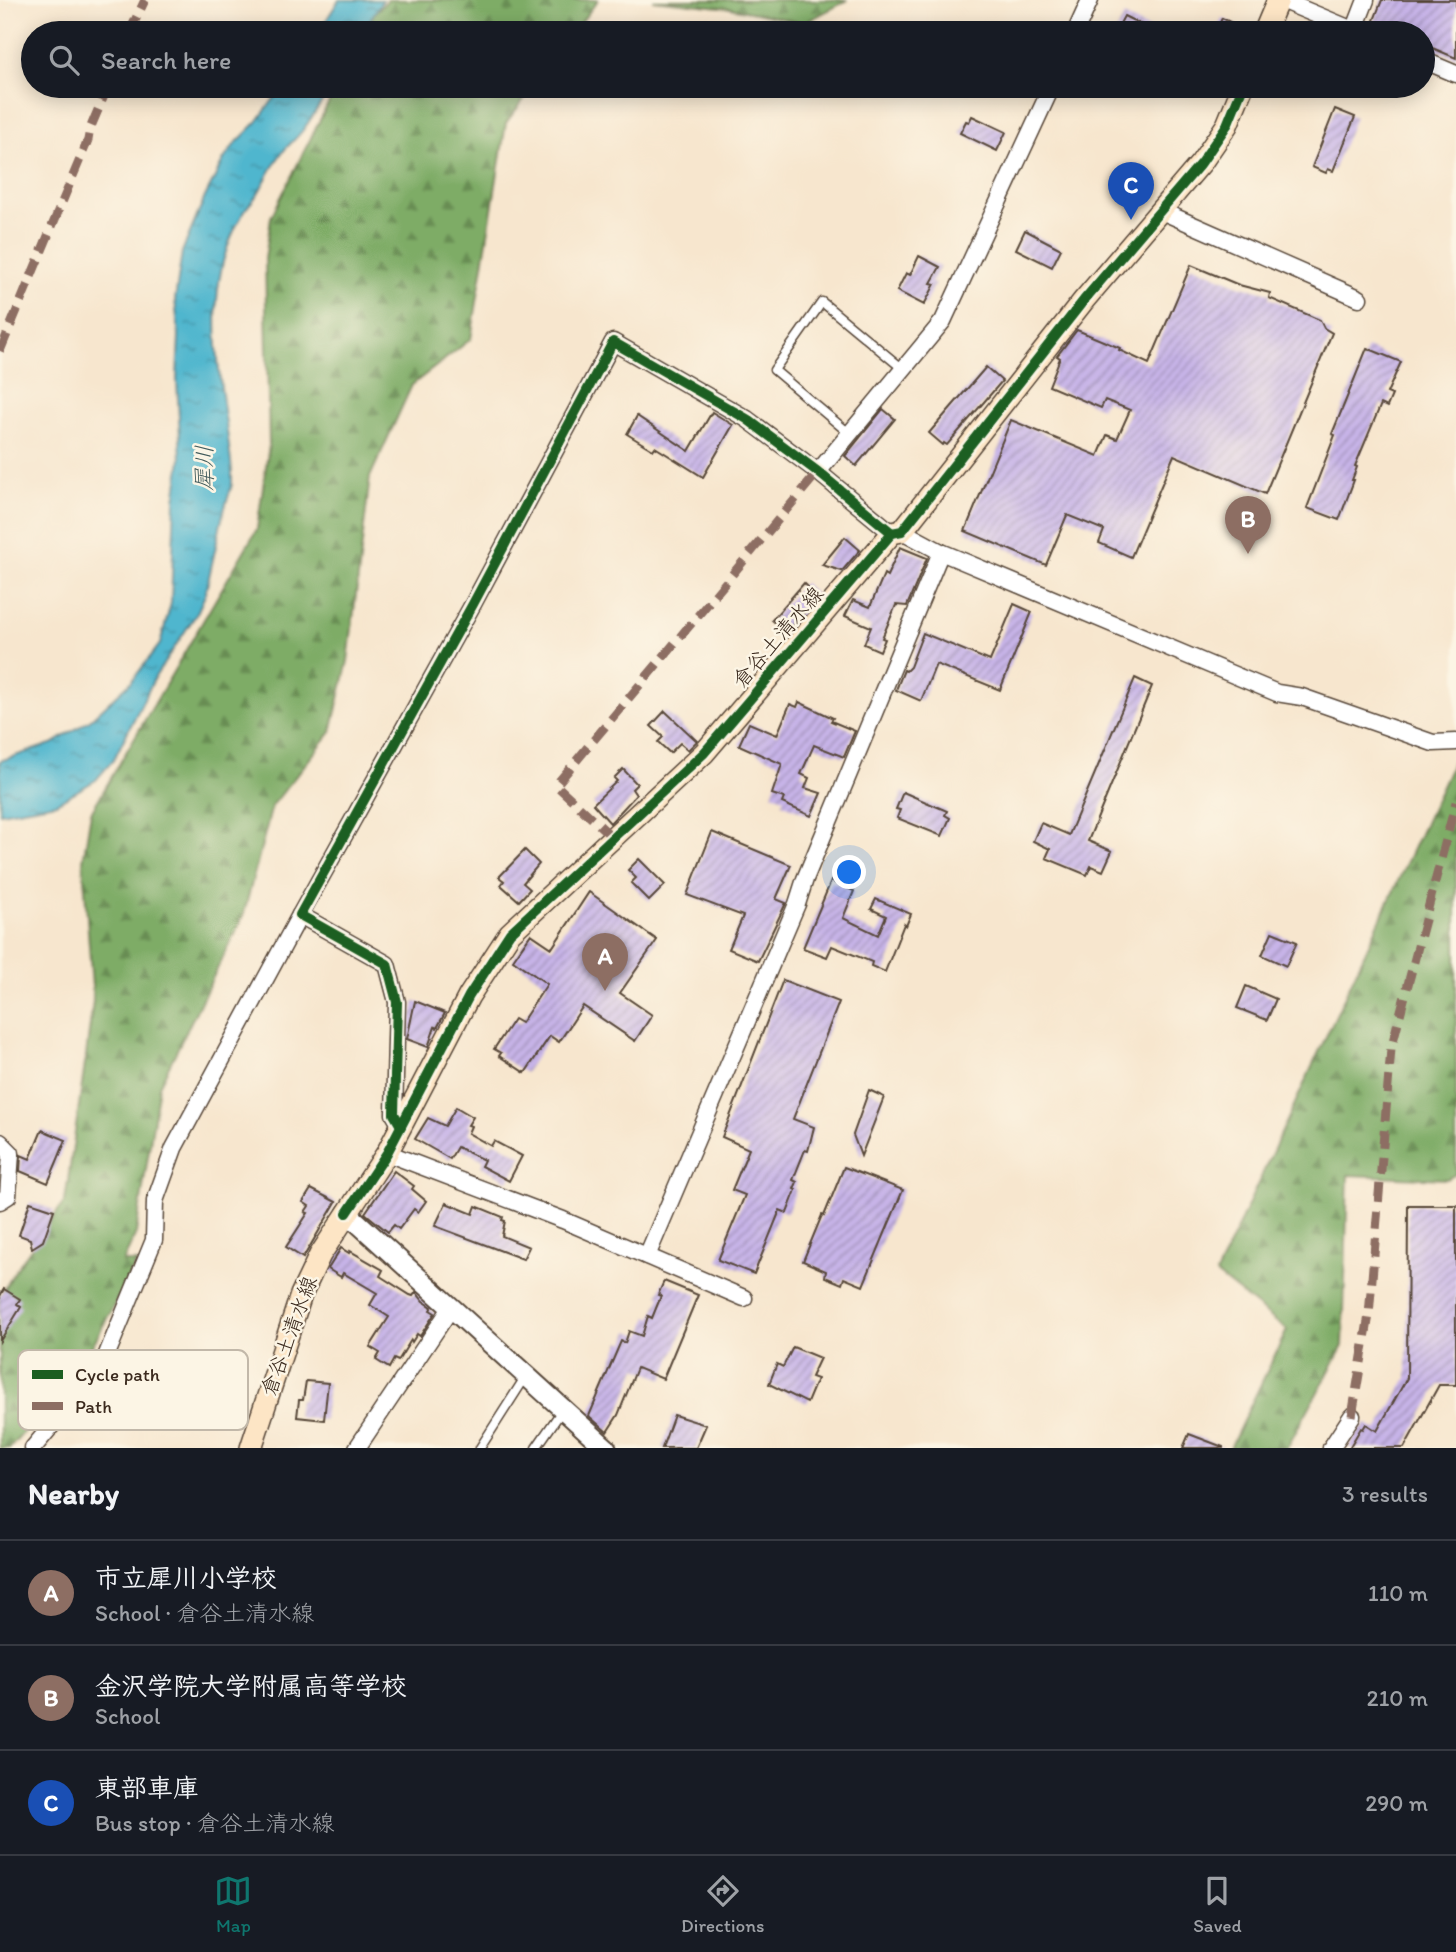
<!DOCTYPE html>
<meta charset="utf-8">
<style>
:root{--surface:#171b24;--page:#242831;--text:#f1f3f6;--muted:#9ea1a6;--line:#363941;--accent:#0f766e}
body{margin:0;font-family:Itim,"Klee One",sans-serif;background:var(--page);color:var(--text)}
.you{position:absolute;left:850px;top:873px;width:24px;height:24px;margin:-18px;border:5px solid #fff;border-radius:50%;background:#1a73e8;box-shadow:0 0 0 10px #1a73e833}
.badge{display:grid;place-items:center;width:46px;height:46px;border-radius:50%;background:var(--accent);color:#fff;font-size:23px;font-weight:700}
.pin{position:absolute;translate:-50% -58px;filter:drop-shadow(0 2px 4px #0008)}
.pin::after{content:'';position:absolute;top:37px;width:24px;height:21px;background:inherit;clip-path:polygon(0 0,100% 0,50% 100%)}
.list{margin:0;padding:0;list-style:none}
h2{display:flex;justify-content:space-between;align-items:center;height:91px;margin:0;padding:0 28px;font-size:30px}
h2 small{font-size:23px;font-weight:400;color:var(--muted)}
.list li{display:grid;grid-template-columns:46px 1fr auto;gap:21px;align-items:center;box-sizing:border-box;height:105px;padding:0 28px;border-top:2px solid var(--line)}
.list b{display:block;font-size:26px;white-space:nowrap}
.list p{margin:0;font-size:23px;white-space:nowrap;color:var(--muted)}
.list em{font-size:23px;font-style:normal;color:var(--muted)}
.icon{flex:none;width:38px;height:38px;fill:none;stroke:currentColor;stroke-width:2;stroke-linecap:round;stroke-linejoin:round}
.map{position:relative;flex:none;width:1456px;height:1448px;overflow:hidden}
.search{position:absolute;background:var(--surface);box-shadow:0 4px 18px #0003;left:21px;right:21px;top:21px;height:77px;display:flex;align-items:center;gap:18px;box-sizing:border-box;padding:0 24px;border-radius:38px;color:var(--muted);font-size:26px}
.sheet{height:406px;background:var(--surface)}
nav{display:flex;justify-content:space-around;align-items:center;box-sizing:border-box;height:98px;border-top:2px solid var(--line);background:var(--surface);font-size:19px;color:var(--muted)}
nav a{display:grid;justify-items:center;gap:4px}
nav .on{color:var(--accent)}
.map>svg:first-child{display:block}
</style>
<div class="map">
<svg width="1456" height="1448" viewBox="0 0 1456 1448">
<defs>
<pattern id="forest-firs" width="22" height="20" patternUnits="userSpaceOnUse" patternTransform="scale(1.75)"><rect width="22" height="20" fill="#7eac66"/><path d="M5 1l3.5 6h-7zM16 11l3.5 6h-7z" fill="#688c53"/></pattern>
<pattern id="water-ripples" width="26" height="14" patternUnits="userSpaceOnUse" patternTransform="scale(1.75)"><rect width="26" height="14" fill="#50b6ce"/><path d="M2 4q2-2 4 0t4 0M15 11q2-2 4 0t4 0" fill="none" stroke="#4494a7"/></pattern>
<pattern id="building-hatch" width="6" height="6" patternUnits="userSpaceOnUse" patternTransform="scale(1.75)"><rect width="6" height="6" fill="#c7b4e8"/><path d="M-1 1l2-2M0 6l6-6M5 7l2-2" fill="none" stroke="#a393bb"/></pattern>
</defs>
<rect width="100%" height="100%" fill="#fcf5e5"/>
<filter id="ink" filterUnits="userSpaceOnUse"><feTurbulence type="fractalNoise" baseFrequency=".0143" numOctaves="2"/><feDisplacementMap in="SourceGraphic" scale="14" xChannelSelector="R" yChannelSelector="G"/><feConvolveMatrix kernelMatrix="1 2 1 2 8 2 1 2 1" color-interpolation-filters="sRGB"/></filter>
<filter id="wash" filterUnits="userSpaceOnUse"><feTurbulence type="fractalNoise" baseFrequency=".00686" numOctaves="4" result="noise"/><feDisplacementMap in="SourceGraphic" scale="28" xChannelSelector="R" yChannelSelector="G"/><feGaussianBlur stdDeviation="1.57" result="paint"/><feColorMatrix in="noise" values="0 0 0 0 0 0 0 0 0 0 0 0 0 0 0 0 0 1.4 0 .05"/><feComposite in="paint" operator="in"/></filter>
<g filter="url(#wash)">
<rect width="100%" height="100%" fill="#f7e6ce"/>
<!-- forest -->
<g fill="url(#forest-firs)" stroke="#5c6b42" stroke-width="2">
<polygon points="388,0 598,0 573,33 364,33 374,13"/>
<polygon points="653,0 848,0 804,23 730,8"/>
<polygon points="337,86 534,86 506,123 471,339 412,385 370,477 348,661 331,732 272,806 243,917 159,1086 136,1233 123,1262 137,1262 81,1367 10,1448 0,1448 0,1297 15,1271 65,1201 84,1071 93,1001 83,861 91,812 257,529 269,445 265,259 271,217"/>
<polygon points="1456,756 1456,1174 1447,1179 1348,1175 1343,1346 1287,1448 1230,1448 1287,1330 1216,1274"/>
</g>
<!-- water -->
<g fill="url(#water-ripples)" stroke="#467076" stroke-width="2">
<polygon points="339,0 383,0 361,33 318,33"/>
<path d="M283,86H332C322,101 313,116 303,130C296,139 288,145 281,154C272,167 265,181 257,195C253,201 247,206 244,212C195,290 224,388 232,472V484L223,514L205,595L197,613L155,677L114,759L96,780L56,803L0,813V761L54,743L91,719L131,682L160,644L171,603L175,500L181,459L177,379L179,336L175,300L182,252L205,197L224,159L235,144L257,122Z"/>
</g>
<g id="blocks">
<!-- building -->
<g fill="url(#building-hatch)">
<polygon points="1382,0 1456,0 1456,58 1423,44 1423,33 1374,33 1375,30 1371,28"/>
<polygon points="1124,16 1158,33 1115,33"/>
<polygon points="1222,18 1251,33 1215,33"/>
<polygon points="1335,109 1355,117 1333,171 1328,169 1326,173 1312,167"/>
<polygon points="972,116 1006,132 997,151 960,133 966,121 969,122"/>
<polygon points="1025,230 1061,249 1052,267 1016,249"/>
<polygon points="919,256 940,267 931,283 935,284 924,305 897,291 906,273 910,275"/>
<polygon points="1191,265 1239,285 1270,293 1269,298 1320,320 1324,328 1332,333 1265,494 1174,455 1131,557 1099,543 1104,530 1067,515 1046,565 965,531 1011,420 1098,456 1107,435 1117,439 1130,410 1105,400 1101,408 1049,386 1060,358 1057,356 1077,330 1120,348 1119,350 1149,364"/>
<polygon points="1367,348 1401,362 1387,393 1392,395 1387,407 1381,404 1355,466 1357,467 1352,480 1354,480 1339,520 1307,508 1335,435 1332,434"/>
<polygon points="986,367 1002,381 947,445 944,443 943,445 929,433"/>
<polygon points="883,409 895,419 856,466 845,456"/>
<polygon points="712,412 733,425 703,477 655,447 653,450 627,434 637,416 689,451"/>
<polygon points="845,537 860,550 842,571 822,565"/>
<polygon points="900,547 927,558 907,606 896,605 882,638 885,639 880,651 864,644 871,627 845,616 853,600 870,607 884,574 887,576"/>
<polygon points="804,583 818,597 786,633 772,620"/>
<polygon points="1014,604 1032,612 1000,690 936,664 921,701 896,690 904,670 906,671 910,667 923,633 990,661"/>
<polygon points="1135,678 1152,686 1088,841 1112,851 1103,871 1091,866 1087,875 1046,858 1050,849 1033,841 1041,823 1069,835"/>
<polygon points="799,702 833,718 831,721 855,731 844,757 814,745 801,774 809,778 805,788 821,793 811,816 782,803 784,798 772,794 782,764 739,745 749,723 777,735 790,704 797,707"/>
<polygon points="665,711 697,741 688,750 680,743 670,753 658,742 663,737 651,726"/>
<polygon points="623,769 637,784 632,789 636,795 610,823 593,804 617,781 614,778"/>
<polygon points="903,792 947,811 945,815 950,818 942,836 897,818 900,810 896,809"/>
<polygon points="712,832 791,865 776,899 786,903 758,961 729,949 743,916 687,895"/>
<polygon points="525,850 539,864 523,883 530,889 519,901 501,885 504,881 499,877"/>
<polygon points="639,859 665,885 649,901 631,883 636,878 628,870"/>
<polygon points="831,881 854,891 843,918 878,935 886,916 871,909 876,899 911,914 906,926 904,924 885,972 871,966 872,962 832,946 827,957 803,948"/>
<polygon points="589,892 657,940 620,993 652,1015 635,1041 583,1006 559,1042 550,1036 525,1073 499,1056 501,1053 494,1049 514,1019 521,1023 547,984 513,960 531,934 552,948"/>
<polygon points="1272,932 1297,942 1286,966 1262,955"/>
<polygon points="783,980 839,1002 793,1119 814,1127 808,1151 805,1150 793,1180 797,1182 794,1189 796,1190 787,1213 780,1210 754,1274 718,1260 745,1195 732,1190 749,1149 722,1137"/>
<polygon points="1246,986 1276,999 1267,1020 1237,1008"/>
<polygon points="415,1001 445,1013 437,1028 435,1027 428,1047 407,1039"/>
<polygon points="869,1090 884,1097 861,1156 853,1135"/>
<polygon points="456,1107 473,1117 468,1125 471,1126 468,1133 491,1146 494,1141 522,1156 509,1181 481,1166 484,1160 457,1147 450,1159 415,1139 428,1118 445,1126"/>
<polygon points="42,1130 66,1140 48,1183 20,1171 21,1155 30,1159"/>
<polygon points="844,1167 903,1190 863,1286 844,1278 842,1284 825,1277 826,1271 803,1261 822,1215 824,1216"/>
<polygon points="394,1171 414,1186 412,1189 426,1201 418,1212 414,1209 399,1229 394,1225 388,1232 365,1213"/>
<polygon points="311,1189 336,1202 303,1258 286,1247 308,1213 305,1212 309,1206 303,1202"/>
<polygon points="30,1202 54,1210 43,1241 32,1248 30,1239 19,1235"/>
<polygon points="446,1203 473,1214 476,1206 503,1217 502,1220 505,1221 502,1236 529,1247 523,1259 435,1226"/>
<polygon points="1408,1205 1456,1205 1456,1385 1439,1385 1404,1448 1349,1448 1361,1428 1363,1429 1366,1424 1377,1431 1407,1378"/>
<polygon points="341,1248 349,1253 350,1251 383,1270 380,1276 410,1295 413,1296 416,1292 423,1301 432,1307 430,1310 435,1313 420,1336 417,1334 412,1342 411,1340 398,1361 394,1359 389,1368 376,1360 380,1353 370,1347 389,1317 370,1305 377,1293 343,1273 341,1277 328,1269"/>
<polygon points="664,1281 698,1295 663,1379 637,1368 618,1415 607,1432 589,1416 621,1341 625,1343 629,1331 642,1336 648,1316 652,1318 661,1296 658,1295"/>
<polygon points="4,1289 20,1299 17,1304 21,1307 0,1341 0,1296"/>
<polygon points="793,1347 820,1358 811,1377 817,1379 807,1403 769,1384 777,1364 783,1367"/>
<polygon points="306,1381 328,1383 324,1420 297,1417 299,1400 303,1400"/>
<polygon points="674,1415 706,1425 696,1448 662,1448"/>
<polygon points="1189,1434 1223,1447 1223,1448 1183,1448"/>
</g>
</g>
</g>
<g filter="url(#ink)">
<use href="#blocks" fill-opacity="0" stroke="#574638" stroke-width="2"/>
<g fill="none" stroke-linecap="round" stroke-linejoin="round">
<!-- service casing -->
<g stroke="#574638" stroke-width="11">
<g id="service">
<polyline points="850,434 774,370 822,302 903,369"/>
<polyline points="480,1448 526,1376"/>
<polyline points="536,1448 563,1409"/>
</g>
</g>
<!-- minor casing -->
<g stroke="#574638" stroke-width="19">
<g id="minor">
<polyline points="1281,0 1360,33"/>
<polyline points="1354,31 1366,0"/>
<polyline points="1075,33 1090,0"/>
<polyline points="1423,60 1456,74"/>
<polyline points="1159,210 1359,298"/>
<polyline points="818,472 943,321 1052,86"/>
<polyline points="902,531 941,552 1277,693 1302,697 1433,743 1456,742"/>
<polyline points="401,1126 394,1114 397,1002 387,964 300,915 473,604 613,342 747,419 818,472 892,533"/>
<polyline points="0,1142 11,1153 8,1196 0,1201"/>
<polyline points="387,1153 563,1220 744,1298"/>
<polyline points="647,1256 797,904 805,879 941,552"/>
<polyline points="33,1448 103,1364 154,1240 155,1201 174,1148 300,915"/>
<polyline points="357,1448 451,1308"/>
<polyline points="1331,1448 1352,1416"/>
</g>
</g>
<!-- tertiary casing -->
<g stroke="#574638" stroke-width="23">
<polyline id="tertiary" points="347,1213 606,1448"/>
</g>
<!-- secondary casing -->
<g stroke="#574638" stroke-width="24">
<g id="secondary">
<polyline points="1264,33 1278,0"/>
<polyline points="251,1448 301,1295 320,1255 387,1153 469,996 510,933 704,753 892,533 902,531 1084,300 1201,163 1227,125 1243,86"/>
</g>
</g>
<!-- service -->
<use href="#service" stroke="#fff" stroke-width="8"/>
<!-- minor -->
<use href="#minor" stroke="#fff" stroke-width="16"/>
<!-- tertiary -->
<use href="#tertiary" stroke="#fff" stroke-width="19"/>
<!-- secondary -->
<use href="#secondary" stroke="#fde5c5" stroke-width="21"/>
<!-- quiet -->
<g stroke="#8d6e63" stroke-width="9" stroke-dasharray="18 9" stroke-linecap="butt">
<polyline points="129,33 145,0"/>
<polyline points="0,351 88,140 90,129 108,86"/>
<polyline points="612,837 556,785 818,472"/>
<polyline points="1352,1416 1369,1315 1391,1049 1456,802"/>
</g>
<!-- cycleway casing -->
<g stroke="#fcf5e5" stroke-width="15">
<g id="cycleway">
<polyline points="401,1126 394,1114 397,1002 387,964 300,915 473,604 613,342 747,419 818,472 892,533"/>
<polyline points="347,1213 387,1153 469,996 510,933 704,753 892,533 902,531 1084,300 1201,163 1227,125 1243,86"/>
</g>
</g>
<!-- cycleway -->
<use href="#cycleway" stroke="#1b5e20" stroke-width="10"/>
</g>
</g>
<g text-anchor="middle" stroke-width="5" stroke-linejoin="round" paint-order="stroke">
<!-- street labels -->
<g font-size="21" fill="#3b2a1e" stroke="#fcf5e5">
<text transform="translate(778 637) rotate(-49)" y="7">倉谷土清水線</text>
<text transform="translate(289 1336) rotate(-70)" y="7">倉谷土清水線</text>
</g>
<!-- water labels -->
<g font-size="23" font-style="italic" fill="#425b5c" stroke="#fcf5e5">
<text transform="translate(204 468) rotate(-90)" y="8">犀川</text>
</g>
</g>
<!-- legend -->
<rect x="18" y="1350" width="230" height="80" rx="10" fill="#fcf5e5" stroke="#c2b8a9" stroke-width="2"/>
<rect x="32" y="1370" width="31" height="9" fill="#1b5e20"/>
<rect x="32" y="1402" width="31" height="8" fill="#8d6e63"/>
<g font-size="19" fill="#3b2a1e">
<text x="75" y="1381">Cycle path</text>
<text x="75" y="1413">Path</text>
</g>
</svg>
<div class="you"></div>
<div class="pin badge" style="left:605px;top:991px;background:#8d6e63">A</div>
<div class="pin badge" style="left:1248px;top:554px;background:#8d6e63">B</div>
<div class="pin badge" style="left:1131px;top:220px;background:#1a4fb4">C</div>
<div class="search"><svg class="icon" aria-label="search" viewBox="0 0 24 24"><circle cx="10" cy="10" r="6"/><path d="M15 15l6 6"/></svg>Search here</div>
</div>
<section class="sheet">
<h2>Nearby<small>3 results</small></h2>
<ul class="list">
<li><span class="badge" style="background:#8d6e63">A</span><div><b>市立犀川小学校</b><p>School · 倉谷土清水線</p></div><em>110 m</em></li>
<li><span class="badge" style="background:#8d6e63">B</span><div><b>金沢学院大学附属高等学校</b><p>School</p></div><em>210 m</em></li>
<li><span class="badge" style="background:#1a4fb4">C</span><div><b>東部車庫</b><p>Bus stop · 倉谷土清水線</p></div><em>290 m</em></li>
</ul>
</section>
<nav>
<a class="on"><svg class="icon" aria-label="map" viewBox="0 0 24 24"><path d="M3 6l6-2 6 2 6-2v14l-6 2-6-2-6 2zM9 4v14M15 6v14"/></svg>Map</a>
<a><svg class="icon" aria-label="directions" viewBox="0 0 24 24"><path d="M12 3l9 9-9 9-9-9zM9 14v-3h6M13 9l2 2-2 2"/></svg>Directions</a>
<a><svg class="icon" aria-label="saved" viewBox="0 0 24 24"><path d="M7 4h10v16l-5-4-5 4z"/></svg>Saved</a>
</nav>
